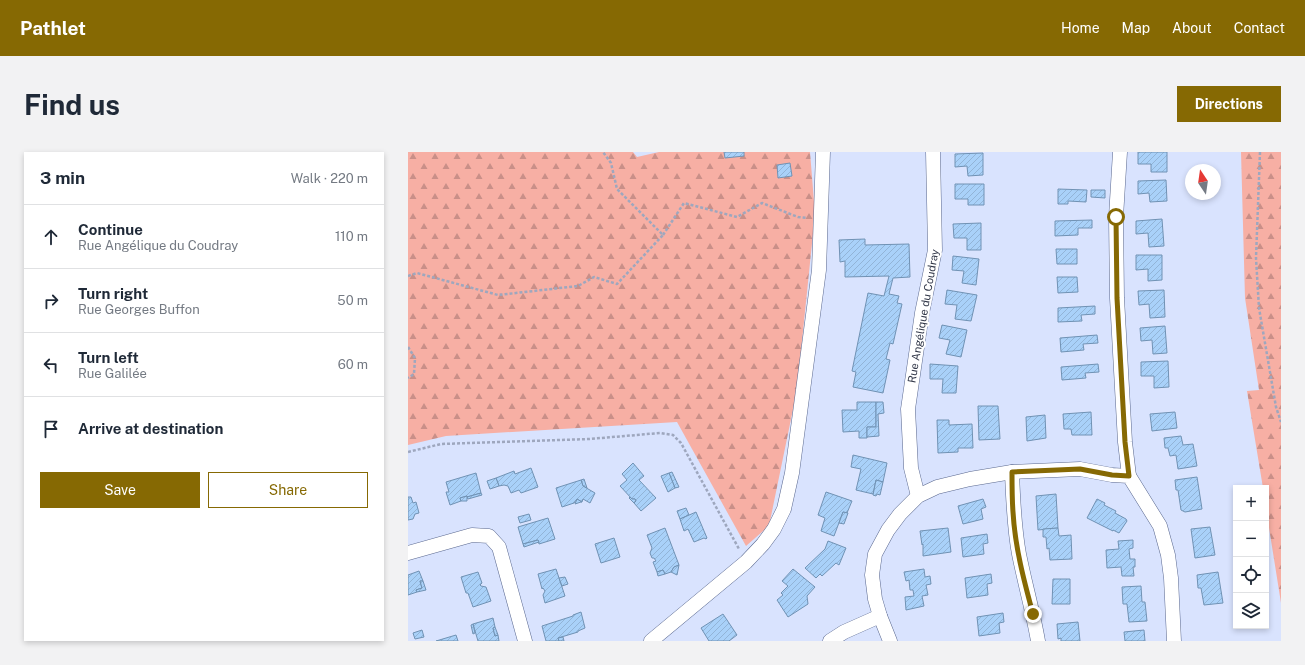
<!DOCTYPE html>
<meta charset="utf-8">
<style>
:root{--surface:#fff;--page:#f2f2f3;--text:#1f2937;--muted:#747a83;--line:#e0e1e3;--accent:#866903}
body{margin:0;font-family:"Public Sans",sans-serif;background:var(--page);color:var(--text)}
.controls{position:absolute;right:12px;bottom:12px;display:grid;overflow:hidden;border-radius:0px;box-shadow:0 2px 6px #0003}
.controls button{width:36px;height:36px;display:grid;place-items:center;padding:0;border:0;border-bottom:1px solid var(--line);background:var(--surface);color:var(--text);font:20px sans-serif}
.compass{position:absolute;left:777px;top:12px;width:36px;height:36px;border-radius:50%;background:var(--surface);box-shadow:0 2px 6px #0003;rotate:347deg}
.stop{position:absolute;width:12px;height:12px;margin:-9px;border:3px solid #866903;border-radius:50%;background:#fff}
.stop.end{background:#866903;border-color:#fff;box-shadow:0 1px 4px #0008}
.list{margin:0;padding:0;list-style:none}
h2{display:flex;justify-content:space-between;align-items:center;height:52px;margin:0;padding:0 16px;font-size:17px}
h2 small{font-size:13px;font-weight:400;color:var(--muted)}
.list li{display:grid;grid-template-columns:26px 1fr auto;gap:12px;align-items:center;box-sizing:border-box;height:64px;padding:0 16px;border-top:1px solid var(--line)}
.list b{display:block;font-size:15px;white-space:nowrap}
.list p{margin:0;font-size:13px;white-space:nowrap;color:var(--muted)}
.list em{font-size:13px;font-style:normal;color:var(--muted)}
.actions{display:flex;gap:8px;padding:12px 16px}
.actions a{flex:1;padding:9px 0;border:1px solid var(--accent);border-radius:0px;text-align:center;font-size:14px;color:var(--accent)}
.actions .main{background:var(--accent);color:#fff}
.icon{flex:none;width:22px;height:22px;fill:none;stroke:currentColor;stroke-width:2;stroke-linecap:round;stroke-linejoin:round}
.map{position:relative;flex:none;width:873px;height:489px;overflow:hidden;border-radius:0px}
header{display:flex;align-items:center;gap:24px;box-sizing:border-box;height:56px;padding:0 20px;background:var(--accent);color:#fff}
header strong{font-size:19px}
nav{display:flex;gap:22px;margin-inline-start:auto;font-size:14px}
.intro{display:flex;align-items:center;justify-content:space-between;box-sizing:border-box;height:96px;padding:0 24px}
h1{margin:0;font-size:28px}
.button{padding:10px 18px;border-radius:0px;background:var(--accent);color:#fff;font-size:14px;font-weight:700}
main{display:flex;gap:24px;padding:0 24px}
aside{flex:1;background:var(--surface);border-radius:0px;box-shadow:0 2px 6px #0003}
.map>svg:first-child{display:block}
</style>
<header>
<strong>Pathlet</strong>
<nav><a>Home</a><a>Map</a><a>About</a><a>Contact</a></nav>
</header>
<div class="intro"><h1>Find us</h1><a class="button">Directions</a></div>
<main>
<aside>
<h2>3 min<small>Walk · 220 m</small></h2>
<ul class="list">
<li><svg class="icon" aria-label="ahead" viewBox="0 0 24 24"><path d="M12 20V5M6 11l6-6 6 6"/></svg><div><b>Continue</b><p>Rue Angélique du Coudray</p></div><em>110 m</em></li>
<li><svg class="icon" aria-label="right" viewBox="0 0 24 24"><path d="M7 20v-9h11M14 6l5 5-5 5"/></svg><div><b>Turn right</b><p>Rue Georges Buffon</p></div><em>50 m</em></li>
<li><svg class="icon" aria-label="left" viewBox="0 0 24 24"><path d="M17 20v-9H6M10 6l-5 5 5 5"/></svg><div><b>Turn left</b><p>Rue Galilée</p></div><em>60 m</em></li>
<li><svg class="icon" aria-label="arrive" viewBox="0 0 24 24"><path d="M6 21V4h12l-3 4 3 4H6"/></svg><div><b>Arrive at destination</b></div></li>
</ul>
<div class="actions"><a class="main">Save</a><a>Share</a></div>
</aside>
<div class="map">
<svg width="873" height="489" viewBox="0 0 873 489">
<defs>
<pattern id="forest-firs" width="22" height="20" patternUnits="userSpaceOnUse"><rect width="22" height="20" fill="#f7afa4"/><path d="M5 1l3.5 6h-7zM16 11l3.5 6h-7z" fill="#c98f88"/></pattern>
<pattern id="building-hatch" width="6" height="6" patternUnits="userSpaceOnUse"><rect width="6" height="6" fill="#a9d1f9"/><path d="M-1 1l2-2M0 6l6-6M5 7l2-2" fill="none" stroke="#92b4d7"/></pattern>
</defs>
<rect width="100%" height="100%" fill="#d9e3fe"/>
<!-- forest -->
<g fill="url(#forest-firs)">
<polygon points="0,0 225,0 229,5 251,0 402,0 407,62 389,238 361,374 338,394 269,270 38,284 0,293"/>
<polygon points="833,0 873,0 873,451 858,357 858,336 855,336 839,239 851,238 837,146"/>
</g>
<!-- building -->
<g fill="url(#building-hatch)" stroke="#7092b4">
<polygon points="316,0 336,0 336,4 317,6"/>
<polygon points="730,0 759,0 759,20 743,20 743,12 730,12"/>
<polygon points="575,1 575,23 560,24 559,14 547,15 547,2"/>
<polygon points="382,11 384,24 370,26 369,13"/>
<polygon points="758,28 759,49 742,50 741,41 730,42 730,29"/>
<polygon points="547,32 576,32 576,53 560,53 560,47 547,47"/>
<polygon points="650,37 679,38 678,50 660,49 660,52 650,52"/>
<polygon points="683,38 697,38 697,46 683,45"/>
<polygon points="754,67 756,94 741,95 740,81 728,82 728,69"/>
<polygon points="684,68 684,76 670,76 670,83 647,84 647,69"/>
<polygon points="573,71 573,98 559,98 559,86 546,86 545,72"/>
<polygon points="457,87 457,93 501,92 502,125 485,126 481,142 491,144 489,151 494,152 485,192 482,191 478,207 482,208 475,241 445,235 448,220 444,219 460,141 476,144 481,124 437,125 437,109 432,110 431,88"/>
<polygon points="648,97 669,97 669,112 649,112"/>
<polygon points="728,103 754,103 754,128 740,129 740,117 728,118"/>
<polygon points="545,104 571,107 568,133 554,131 556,119 544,118"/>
<polygon points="649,125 669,125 670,140 650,141"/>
<polygon points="539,138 569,143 563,169 547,167 549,153 537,152"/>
<polygon points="756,138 757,165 742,166 741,152 731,153 730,139"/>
<polygon points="687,154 687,162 673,163 674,169 650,170 650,156"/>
<polygon points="534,173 559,178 553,205 538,202 542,188 531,186"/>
<polygon points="757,174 759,201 745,202 744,188 733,189 732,176"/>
<polygon points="689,183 690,191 675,192 676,198 653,200 652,186"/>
<polygon points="760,209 761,235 746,236 746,224 733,224 733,210"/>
<polygon points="522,212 550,214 548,241 534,241 535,227 522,227"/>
<polygon points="690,212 691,220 677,221 678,226 654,228 653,215"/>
<polygon points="449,250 468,250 468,275 459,275 459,286 451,286 451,279 435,280 434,258 449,258"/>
<polygon points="468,250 475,250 476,261 470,262 471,284 459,285 459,275 468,275"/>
<polygon points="570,254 590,254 592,287 571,288"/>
<polygon points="683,260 684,283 664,283 663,277 656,277 655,262"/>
<polygon points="767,260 769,276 744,279 742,262"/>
<polygon points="637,263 638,286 619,289 618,265"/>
<polygon points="529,268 541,268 541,273 564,272 565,296 550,296 550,300 530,301"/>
<polygon points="773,284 775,293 785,292 789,314 770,317 768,303 762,304 760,296 757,296 756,286"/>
<polygon points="445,303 479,311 475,330 468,328 465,342 448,338 453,317 443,315"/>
<polygon points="225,311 236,324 231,328 248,346 233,359 226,351 228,349 227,347 224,347 212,334 219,328 214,322"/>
<polygon points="123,316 130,335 113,341 111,338 103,341 100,334 96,333 91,334 88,326 106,319 107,322"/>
<polygon points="264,320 271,335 267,336 261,321"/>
<polygon points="68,321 73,341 59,345 59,344 52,346 53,349 42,353 38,340 41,340 38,330"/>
<polygon points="261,321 267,336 260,340 253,324"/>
<polygon points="789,325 794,357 777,360 773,358 770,338 768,338 767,328"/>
<polygon points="88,326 91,334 82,337 79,329"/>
<polygon points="176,327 179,336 175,334 173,328"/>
<polygon points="173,328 175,334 187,341 182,351 175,347 174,350 169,347 166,351 154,355 148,336"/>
<polygon points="468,328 475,330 472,343 469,342 468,344 465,343"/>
<polygon points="418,340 444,349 439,361 435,360 426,384 413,379 417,366 410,363"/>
<polygon points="73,341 74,343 60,347 59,345"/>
<polygon points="648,342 650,376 630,378 628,344"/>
<polygon points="59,344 59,349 53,349 52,346"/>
<polygon points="0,345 3,345 5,351 8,350 11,361 7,362 5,367 0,368"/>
<polygon points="222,345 224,347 227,347 228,349 226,351 221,346"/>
<polygon points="169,347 174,350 173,350 167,352"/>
<polygon points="575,347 578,355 573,357 575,367 555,372 550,354"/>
<polygon points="689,347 697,351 696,353 708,359 707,361 718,367 719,369 711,381 705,378 705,379 679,366"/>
<polygon points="278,356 281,363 272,367 269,359"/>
<polygon points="288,360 299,386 298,387 296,386 286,390 280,377 276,379 272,367"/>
<polygon points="435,360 440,361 436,372 431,371"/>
<polygon points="121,362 123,368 112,371 110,365"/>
<polygon points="140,366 147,387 131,392 130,388 115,392 110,375"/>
<polygon points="802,375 807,403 787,406 783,377"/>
<polygon points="257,376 271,413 266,415 263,420 257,422 255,418 249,420 245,410 248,409 246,406 244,406 242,401 244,396 239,383"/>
<polygon points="540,376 543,400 515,404 515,392 514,393 512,379"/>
<polygon points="650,376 651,384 663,383 664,407 642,408 641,396 639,397 638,385 635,385 635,377"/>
<polygon points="579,382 580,391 575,392 576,402 555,405 553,386"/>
<polygon points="206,386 212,405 193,411 187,392"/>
<polygon points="130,388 131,390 116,395 115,392"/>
<polygon points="725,388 725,396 721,397 722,407 727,407 727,415 725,415 726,424 714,424 713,415 699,416 698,398 711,397 710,389"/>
<polygon points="420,389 438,396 431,413 428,411 414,424 412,422 408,426 397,416 417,397"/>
<polygon points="271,413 269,423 263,420 266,415"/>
<polygon points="148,417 157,444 137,451 135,443 137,439 135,436 134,437 130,422"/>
<polygon points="385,417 407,435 399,444 400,452 380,465 369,448 375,443 373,441 380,434 374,429"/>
<polygon points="516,417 517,425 522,424 523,432 518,433 520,443 514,444 516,454 498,458 497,445 506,444 505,438 502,438 501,428 498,429 496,420"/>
<polygon points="255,418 257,422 250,424 249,420"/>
<polygon points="11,419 15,429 12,429 14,436 8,438 9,440 0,443 0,423"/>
<polygon points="70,420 74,431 72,433 73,434 78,435 83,449 65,455 60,441 58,441 53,425"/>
<polygon points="810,420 815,451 796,453 793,436 790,436 789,423"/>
<polygon points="583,422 584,431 579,432 580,443 559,446 557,426"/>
<polygon points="157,425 160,432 154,434 151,426"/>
<polygon points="645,427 662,427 662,452 644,452"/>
<polygon points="12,429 15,429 18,438 9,440 8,438 14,436"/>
<polygon points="733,434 734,450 737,450 739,469 721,470 719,452 715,452 714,435"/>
<polygon points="173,460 177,476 170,479 170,480 150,486 151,489 138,489 134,474 165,464 165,463"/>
<polygon points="595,461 596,470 591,471 592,481 571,484 569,465"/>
<polygon points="315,462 329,483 321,489 301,489 293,476"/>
<polygon points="85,466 87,475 85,476 87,484 90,483 91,489 70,489 65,472"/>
<polygon points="670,470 672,489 653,489 653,486 650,487 649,472"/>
<polygon points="65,472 67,481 65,482 63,473"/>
<polygon points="87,475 90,483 87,484 85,476"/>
<polygon points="14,478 16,485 7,487 5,481"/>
<polygon points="736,478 737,489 717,489 716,480"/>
<polygon points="48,483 50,489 28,489"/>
<polygon points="155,485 156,489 151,489 150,486"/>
</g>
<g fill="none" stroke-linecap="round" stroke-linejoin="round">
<!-- minor casing -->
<g stroke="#5a688f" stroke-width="15">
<g id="minor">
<polyline points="712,0 708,65 709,146 717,290 721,324"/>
<path d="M604,320C605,348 606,375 611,402C617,432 625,460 630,489"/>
<polyline points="510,344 503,316 500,257 514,161 527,98 525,0"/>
<polyline points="0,401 64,383 81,384 91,395 117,489"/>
<polyline points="243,489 338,410 355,392 366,377 376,357 384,321 411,118 415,0"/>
<polyline points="422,489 436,480 472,464"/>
<polyline points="482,489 472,464 467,447 464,423 467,402 480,378 492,362 510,344 529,335 562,327 604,320 672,317 704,323 721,324 752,374 760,403 763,426 766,489"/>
</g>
</g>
<!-- path -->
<g stroke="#9ea7be" stroke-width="2.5" stroke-dasharray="3 2" stroke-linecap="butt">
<polyline points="852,0 848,106 851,156 868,255 873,270"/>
<polyline points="255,83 276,51 329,65 354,51 390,65 399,66"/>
<polyline points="0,124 9,121 90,143 170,134 186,125 209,132 255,83 209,37 203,11 195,0"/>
<polyline points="0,195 7,206 6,222 0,226"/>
<polyline points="0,300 33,292 181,287 252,281 265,283 273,291 331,397"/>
</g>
<!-- minor -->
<use href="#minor" stroke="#fff" stroke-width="14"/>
</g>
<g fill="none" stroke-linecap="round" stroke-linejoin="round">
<!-- route -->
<path stroke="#866903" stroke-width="5" d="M625,462C616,429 607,395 605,360C604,347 604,334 604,320L672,317L704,323L721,324L717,290L709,146L708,65"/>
</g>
<g text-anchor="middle" stroke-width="4" stroke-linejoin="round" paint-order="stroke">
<!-- street labels -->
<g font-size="11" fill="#323849" stroke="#fff">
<text transform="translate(515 164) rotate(-80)" y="4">Rue Angélique du Coudray</text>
</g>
</g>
</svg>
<div class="controls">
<button>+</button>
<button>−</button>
<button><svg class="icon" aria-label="locate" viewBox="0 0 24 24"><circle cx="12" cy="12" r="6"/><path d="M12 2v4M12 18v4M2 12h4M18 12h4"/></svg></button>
<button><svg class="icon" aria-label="layers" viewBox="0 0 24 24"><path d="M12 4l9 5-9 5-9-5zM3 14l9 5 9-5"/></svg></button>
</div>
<svg class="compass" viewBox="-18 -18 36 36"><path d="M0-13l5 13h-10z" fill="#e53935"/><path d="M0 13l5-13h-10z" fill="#747a83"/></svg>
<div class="stop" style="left:708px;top:65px"></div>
<div class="stop end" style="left:625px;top:462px"></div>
</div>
</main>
